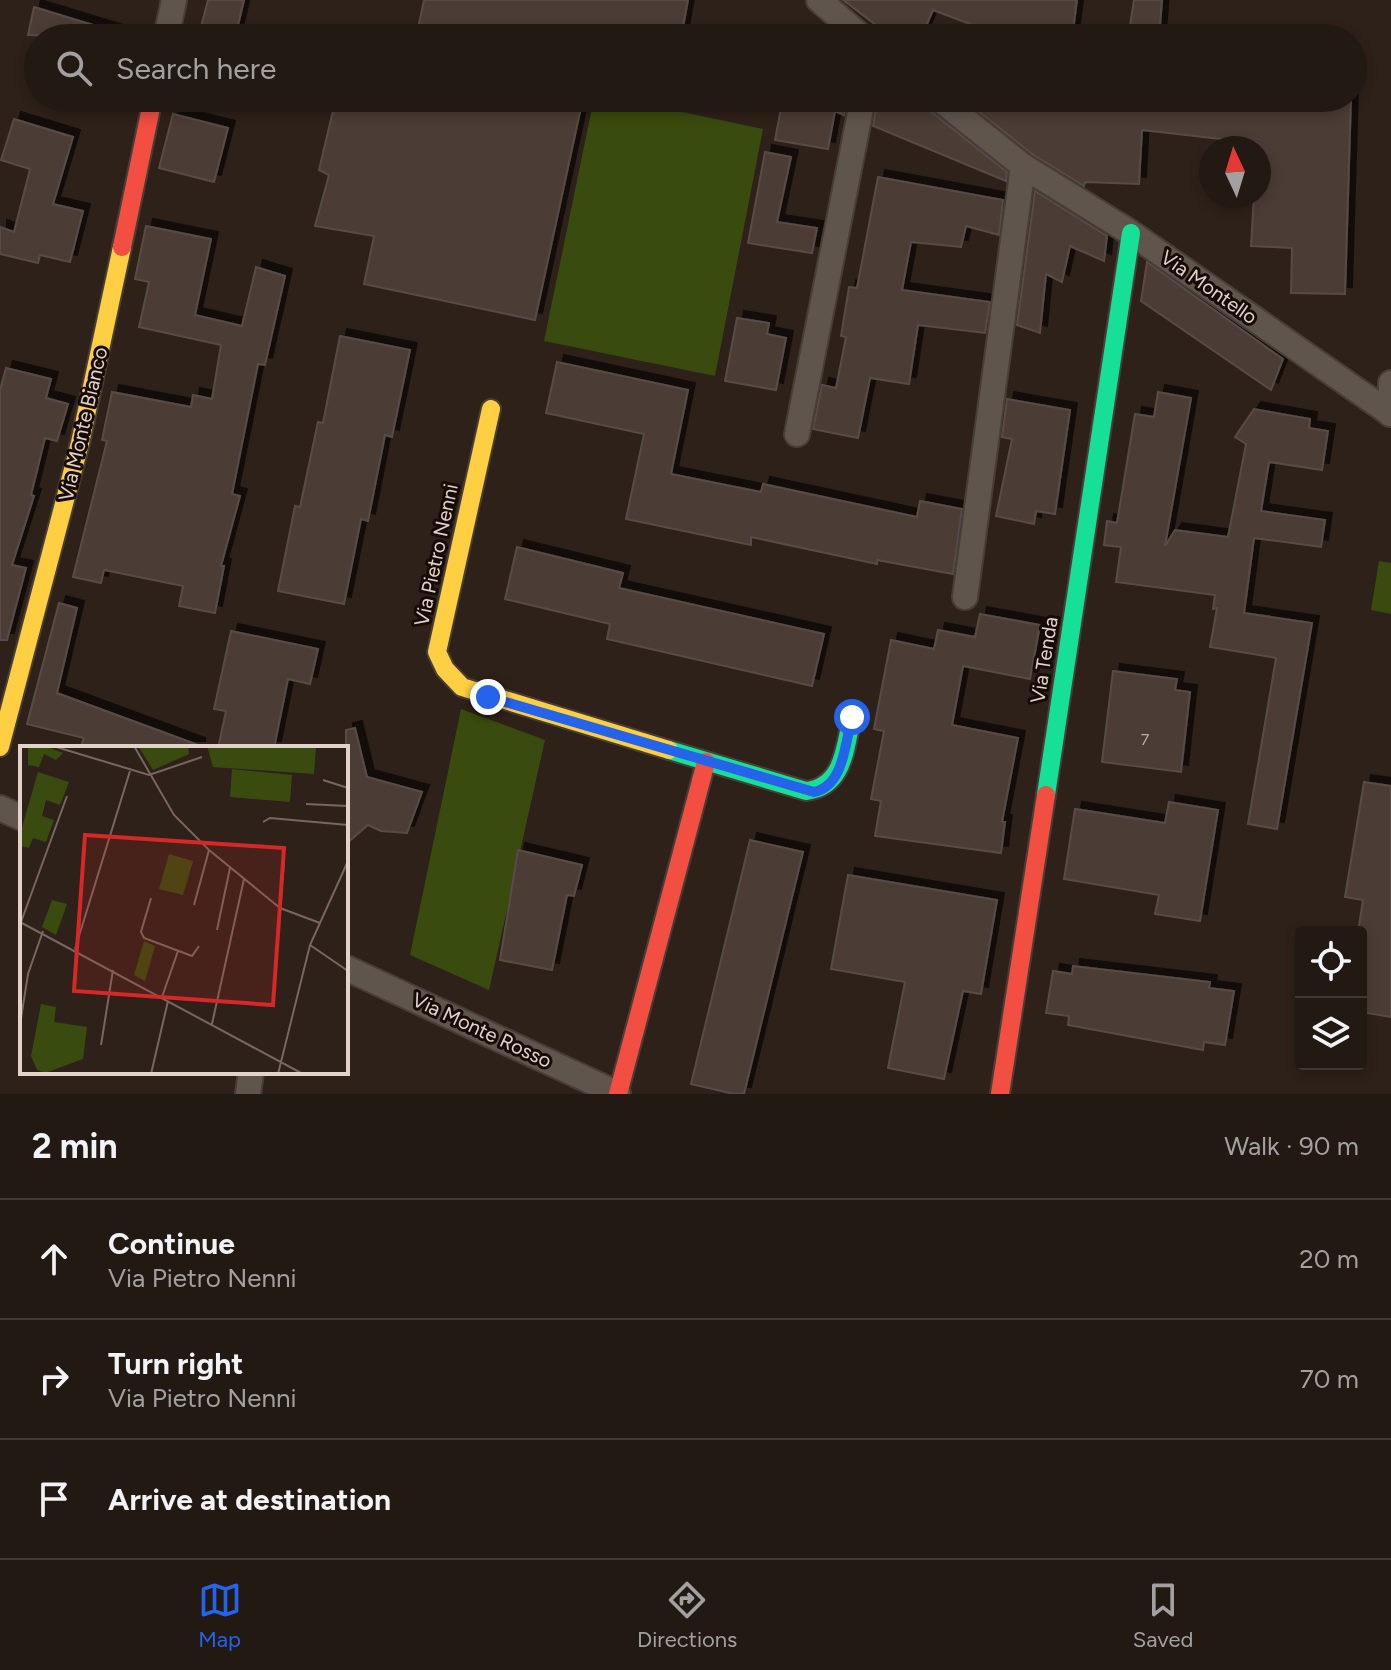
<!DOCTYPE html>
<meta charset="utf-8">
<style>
:root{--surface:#221913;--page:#2e2621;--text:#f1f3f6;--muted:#a2a0a0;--line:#3f3833;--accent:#2563eb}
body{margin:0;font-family:Figtree,sans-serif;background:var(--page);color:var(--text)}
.controls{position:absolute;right:24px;bottom:24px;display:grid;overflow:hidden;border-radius:8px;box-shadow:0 4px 12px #0003}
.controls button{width:72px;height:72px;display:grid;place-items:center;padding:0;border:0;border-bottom:2px solid var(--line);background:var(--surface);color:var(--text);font:40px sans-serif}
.compass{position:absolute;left:1199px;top:136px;width:72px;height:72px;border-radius:50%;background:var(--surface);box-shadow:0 4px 12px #0003;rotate:356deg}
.stop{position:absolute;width:24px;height:24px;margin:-18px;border:6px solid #2563eb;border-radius:50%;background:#fff}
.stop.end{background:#2563eb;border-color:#fff;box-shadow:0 2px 8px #0008}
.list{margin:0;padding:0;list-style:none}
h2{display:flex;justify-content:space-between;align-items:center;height:104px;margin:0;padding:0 32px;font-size:34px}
h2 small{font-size:26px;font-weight:400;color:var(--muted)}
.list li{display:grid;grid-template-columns:52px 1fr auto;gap:24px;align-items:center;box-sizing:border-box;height:120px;padding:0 32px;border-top:2px solid var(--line)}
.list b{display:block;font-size:30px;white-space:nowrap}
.list p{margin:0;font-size:26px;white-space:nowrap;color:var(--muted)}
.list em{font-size:26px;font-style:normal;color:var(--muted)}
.icon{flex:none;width:44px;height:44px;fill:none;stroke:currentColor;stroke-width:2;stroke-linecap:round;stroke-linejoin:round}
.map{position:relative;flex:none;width:1391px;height:1094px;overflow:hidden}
.search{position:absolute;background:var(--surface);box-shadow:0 4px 12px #0003;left:24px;right:24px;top:24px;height:88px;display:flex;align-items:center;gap:20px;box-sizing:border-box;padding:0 28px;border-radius:44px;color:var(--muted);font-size:30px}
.sheet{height:464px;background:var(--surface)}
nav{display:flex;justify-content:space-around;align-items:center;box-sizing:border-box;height:112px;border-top:2px solid var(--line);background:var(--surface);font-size:22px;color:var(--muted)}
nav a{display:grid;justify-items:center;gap:4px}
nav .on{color:var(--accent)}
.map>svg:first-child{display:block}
</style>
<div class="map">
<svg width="1391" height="1094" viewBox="0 0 1391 1094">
<defs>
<filter id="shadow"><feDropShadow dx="7" dy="-7" stdDeviation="0" flood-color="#0009"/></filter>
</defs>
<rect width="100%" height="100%" fill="#2e2119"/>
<!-- green -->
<g fill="#394b0f">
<polygon points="594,98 616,98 763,129 715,376 544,341"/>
<polygon points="1379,561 1391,563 1391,614 1371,610"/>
<polygon points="461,709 545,740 489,990 410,955"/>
</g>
<!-- building -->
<g fill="#4c3e34" stroke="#584c46" stroke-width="2" filter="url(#shadow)">
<polygon points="208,0 244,0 235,38 198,38"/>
<polygon points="424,0 688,0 681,38 635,38 597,31 595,38 416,38"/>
<polygon points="843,0 1077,0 1072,38 1007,38 933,10 921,38 893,38"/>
<polygon points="1134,0 1162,0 1159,38 1128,38"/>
<polygon points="34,7 116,32 115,38 28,35"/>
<polygon points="336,98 583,98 535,320 364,284 374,236 315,226 329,175 319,170"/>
<polygon points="783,98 848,98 844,115 835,111 828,149 775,140"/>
<polygon points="878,98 923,98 929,110 1007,172 1006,181 873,126"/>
<polygon points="962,98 1205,98 1297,109 1297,98 1351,98 1345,294 1291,293 1292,248 1251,246 1254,196 1259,196 1256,143 1142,130 1139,184 1085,182 1084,186 1032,154"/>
<polygon points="173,114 228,128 214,182 159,168"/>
<polygon points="14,119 73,137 53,204 83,211 70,262 40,255 38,263 0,254 0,227 14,232 30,169 1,160"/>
<polygon points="765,152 791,157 777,222 817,228 812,253 748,243"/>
<polygon points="878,177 1003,200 999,235 966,226 961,247 911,242 902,290 990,302 985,333 918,325 909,384 870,378 858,438 813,429 822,385 836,388 846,337 841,336 849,287 857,288"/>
<polygon points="1035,191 1107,236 1104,261 1070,246 1062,282 1046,274 1040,333 1017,325"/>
<polygon points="146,226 211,239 195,315 242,326 256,267 285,276 265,365 258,364 232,494 240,496 221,566 224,566 215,613 179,606 183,586 104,570 101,583 73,577 107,441 102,440 112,392 191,407 193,395 212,399 221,345 139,327 149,282 135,279"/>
<polygon points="1147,262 1283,359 1271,390 1141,301"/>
<polygon points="737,318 769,323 767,334 786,338 776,390 725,381"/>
<polygon points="340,336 410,350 392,437 385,435 368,521 361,519 344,604 278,591 295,506 300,507 318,422 323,423"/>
<polygon points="557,362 688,390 671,474 761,492 763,484 917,517 920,501 962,509 953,574 877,560 877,564 751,537 751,545 626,519 644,434 546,413"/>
<polygon points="6,368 51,379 46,398 68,404 57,441 45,438 31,495 34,496 12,565 26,568 7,640 0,640 0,390"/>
<polygon points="1158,392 1191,398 1165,546 1175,530 1228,537 1246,444 1235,437 1254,409 1310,419 1309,428 1328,431 1322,470 1269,462 1261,511 1325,520 1321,547 1254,538 1244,613 1312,623 1277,829 1248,824 1276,658 1210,647 1217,608 1213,609 1215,595 1116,582 1121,547 1104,545 1107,521 1117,523 1135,414 1154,417"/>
<polygon points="1007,399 1070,410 1055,514 1036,511 1034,524 996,516 1012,439 1002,437"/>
<polygon points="517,547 623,573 619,588 824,634 812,686 607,639 610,624 505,599"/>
<polygon points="59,603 77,608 57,693 198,745 198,748 80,748 84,738 27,724"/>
<polygon points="980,614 1040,625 1030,679 963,666 952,725 1018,738 1002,822 1005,822 1001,853 875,836 881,801 871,799 884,731 874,729 891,640 934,649 938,630 975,637"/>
<polygon points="231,631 318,649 310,684 288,679 274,748 218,748 226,711 214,709"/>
<polygon points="1113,671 1177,679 1175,690 1190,692 1181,772 1102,762"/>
<polygon points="355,728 367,777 422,792 407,833 381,831 368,825 346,844 346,730"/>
<polygon points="1364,782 1391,786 1391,1017 1361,1012 1361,932 1358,932 1363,900 1345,897"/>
<polygon points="1169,802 1218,810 1200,921 1155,914 1159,895 1064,879 1075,809 1165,823"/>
<polygon points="750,840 803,852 744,1094 734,1094 691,1084"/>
<polygon points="518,850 582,865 574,896 567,895 552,970 500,960"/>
<polygon points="848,875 997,900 981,994 963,991 944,1079 888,1068 905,982 831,969"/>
<polygon points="1073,966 1210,982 1209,988 1234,991 1225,1045 1204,1042 1203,1050 1068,1025 1069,1016 1046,1013 1053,971 1072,974"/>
</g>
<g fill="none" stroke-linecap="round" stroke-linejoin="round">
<!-- street casing -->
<g stroke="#493e37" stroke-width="28">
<g id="street">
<polyline points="819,0 863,38"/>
<polyline points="166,38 174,0"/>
<polyline points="938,98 1023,166 1131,233 1391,414"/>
<polyline points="1390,414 1391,383"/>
<polyline points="797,434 863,98"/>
<polyline points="965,597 1023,166"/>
<polyline points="0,808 22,818"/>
<polyline points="346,968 618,1094"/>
<polyline points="248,1094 251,1072"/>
</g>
</g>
<!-- fast casing -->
<g stroke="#493e37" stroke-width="22">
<g id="fast">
<path d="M669,750L806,791C844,787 845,747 852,717"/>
<polyline points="1046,795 1131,233"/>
</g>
</g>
<!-- slow casing -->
<g stroke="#493e37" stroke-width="22">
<g id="slow">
<polyline points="491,409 437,652 445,669 462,687 669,750"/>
<polyline points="0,747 80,443 122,247"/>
</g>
</g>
<!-- jam casing -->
<g stroke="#493e37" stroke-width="22">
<g id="jam">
<polyline points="122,247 153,98"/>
<polyline points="618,1094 706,762"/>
<polyline points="1000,1094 1046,795"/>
</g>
</g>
<!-- street -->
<use href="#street" stroke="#60554d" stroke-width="24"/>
<!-- fast -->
<use href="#fast" stroke="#16e098" stroke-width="18"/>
<!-- slow -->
<use href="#slow" stroke="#ffcf43" stroke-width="18"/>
<!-- jam -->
<use href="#jam" stroke="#f24e42" stroke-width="18"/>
</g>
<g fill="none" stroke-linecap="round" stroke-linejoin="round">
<!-- route -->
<path stroke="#2563eb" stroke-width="10" d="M488,697L814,792C844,786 845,743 852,717"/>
</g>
<g text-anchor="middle" stroke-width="6" stroke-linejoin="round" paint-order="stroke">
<!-- number labels -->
<g font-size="16" fill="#bcada4">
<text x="1145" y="745">7</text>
</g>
<!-- street labels -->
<g font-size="20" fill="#e2d2c9" stroke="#160b06">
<text transform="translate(1209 287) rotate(35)" y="7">Via Montello</text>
<text transform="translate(83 424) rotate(-77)" y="7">Via Monte Bianco</text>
<text transform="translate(436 555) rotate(-78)" y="7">Via Pietro Nenni</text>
<text transform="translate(1044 660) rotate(-81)" y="7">Via Tenda</text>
<text transform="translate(482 1030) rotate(25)" y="7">Via Monte Rosso</text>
</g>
</g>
<!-- overview -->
<g transform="translate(20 746)">
<rect width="328" height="328" fill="#2e2119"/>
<path d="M8,0H25L43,7L36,14L24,8L19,21L8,19ZM118,0H168L169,8L133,24ZM187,0L296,2L294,28L193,21ZM212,23L272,29L270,56L210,51ZM18,26L49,36L40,59L26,54L22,70L34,74L26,96L13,92L9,102L0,100V88ZM149,108L173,115L163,149L139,143ZM32,154L47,158L36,189L22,181ZM124,195L135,200L125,235L114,229ZM21,258L36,261L34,276L67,281L63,313L25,327L17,324L11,310Z" fill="#394b0f"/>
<path fill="none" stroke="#76685f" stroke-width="2" d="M33,0L129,29L182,11M114,0L154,69L189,104L260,162L300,177M303,34L328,42M286,58L328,60M243,76L250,72L328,79M131,152L121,186L124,192L172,210L179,200M174,159L189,104M260,162L264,116M0,176L283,328M1,176L47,50M197,184L210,122M290,199L328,225M55,203L110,25M142,251L158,205M192,278L224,133M0,279L8,228L23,185M81,299L93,224M131,328L148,255M258,328L290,199L328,115"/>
<path fill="#d62828" fill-opacity="0.15" stroke="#d62828" stroke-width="4" d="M65,89L264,102L253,259L54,245Z"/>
<rect width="328" height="328" fill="none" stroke="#e2d2c9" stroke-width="4"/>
</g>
</svg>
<div class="controls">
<button><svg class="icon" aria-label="locate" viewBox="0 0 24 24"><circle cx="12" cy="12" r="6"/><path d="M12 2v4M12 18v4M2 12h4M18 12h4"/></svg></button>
<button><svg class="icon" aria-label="layers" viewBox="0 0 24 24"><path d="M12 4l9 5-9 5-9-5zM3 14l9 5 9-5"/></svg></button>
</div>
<svg class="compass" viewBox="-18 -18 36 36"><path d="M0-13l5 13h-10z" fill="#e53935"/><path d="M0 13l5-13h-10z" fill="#a2a0a0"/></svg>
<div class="stop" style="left:852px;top:717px"></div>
<div class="stop end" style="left:488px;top:697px"></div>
<div class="search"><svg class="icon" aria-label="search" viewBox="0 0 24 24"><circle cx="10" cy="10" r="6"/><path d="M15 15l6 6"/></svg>Search here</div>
</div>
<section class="sheet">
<h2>2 min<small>Walk · 90 m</small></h2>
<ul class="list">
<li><svg class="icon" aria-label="ahead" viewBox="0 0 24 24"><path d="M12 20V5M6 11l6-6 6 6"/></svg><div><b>Continue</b><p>Via Pietro Nenni</p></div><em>20 m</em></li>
<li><svg class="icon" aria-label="right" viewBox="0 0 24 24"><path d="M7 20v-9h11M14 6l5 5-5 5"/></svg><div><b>Turn right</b><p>Via Pietro Nenni</p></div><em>70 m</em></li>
<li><svg class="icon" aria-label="arrive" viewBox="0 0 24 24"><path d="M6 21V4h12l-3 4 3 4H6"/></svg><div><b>Arrive at destination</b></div></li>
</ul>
</section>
<nav>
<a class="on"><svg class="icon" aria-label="map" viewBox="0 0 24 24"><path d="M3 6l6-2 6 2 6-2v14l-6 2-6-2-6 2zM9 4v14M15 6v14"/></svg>Map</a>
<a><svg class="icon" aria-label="directions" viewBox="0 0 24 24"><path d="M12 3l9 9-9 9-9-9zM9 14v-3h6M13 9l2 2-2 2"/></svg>Directions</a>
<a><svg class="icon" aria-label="saved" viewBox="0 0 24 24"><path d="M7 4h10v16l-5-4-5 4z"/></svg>Saved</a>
</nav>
